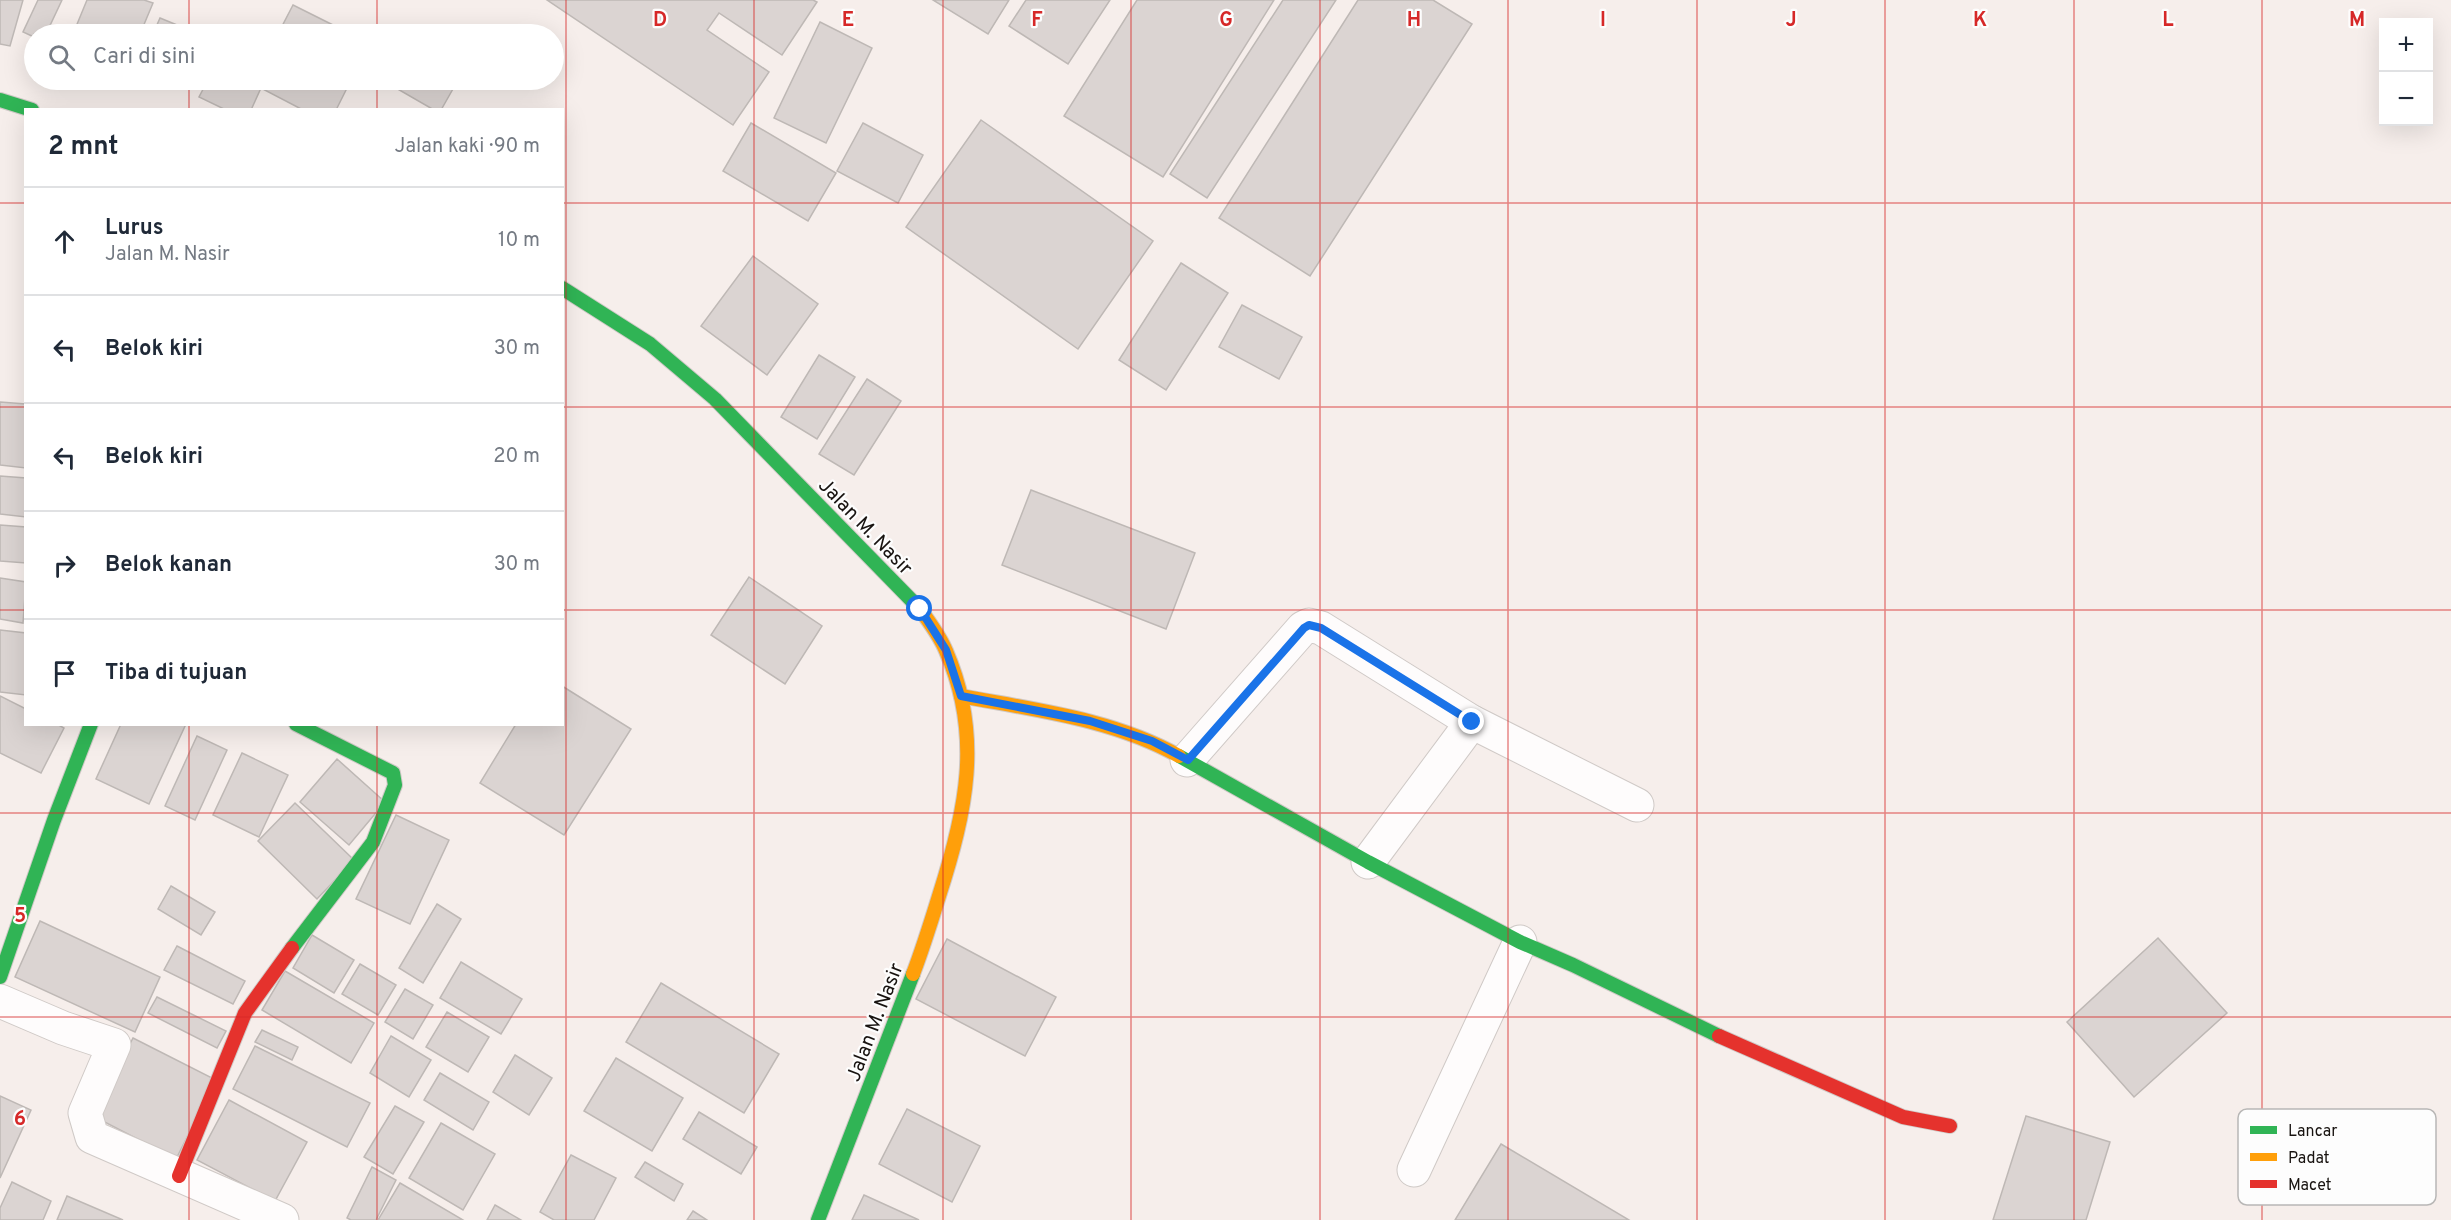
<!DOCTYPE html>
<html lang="id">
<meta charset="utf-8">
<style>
:root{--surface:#fff;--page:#f6f6f7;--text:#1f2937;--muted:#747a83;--line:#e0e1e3}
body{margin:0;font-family:Overpass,sans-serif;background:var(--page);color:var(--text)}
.controls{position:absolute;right:18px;top:18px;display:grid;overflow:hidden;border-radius:0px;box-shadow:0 6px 24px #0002}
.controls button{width:54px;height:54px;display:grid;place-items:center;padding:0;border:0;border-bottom:2px solid var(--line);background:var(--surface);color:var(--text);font:30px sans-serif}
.stop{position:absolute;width:18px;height:18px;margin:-14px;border:4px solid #1a73e8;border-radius:50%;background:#fff}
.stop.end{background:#1a73e8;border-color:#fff;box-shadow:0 2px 6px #0008}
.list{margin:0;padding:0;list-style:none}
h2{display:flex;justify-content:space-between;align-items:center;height:78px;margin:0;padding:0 24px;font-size:26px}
h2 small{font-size:20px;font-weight:400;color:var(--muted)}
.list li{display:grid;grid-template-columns:39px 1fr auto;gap:18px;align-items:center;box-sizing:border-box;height:108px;padding:0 24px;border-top:2px solid var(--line)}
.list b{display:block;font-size:22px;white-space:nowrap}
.list p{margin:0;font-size:20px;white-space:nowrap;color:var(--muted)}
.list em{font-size:20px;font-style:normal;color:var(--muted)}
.icon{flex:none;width:33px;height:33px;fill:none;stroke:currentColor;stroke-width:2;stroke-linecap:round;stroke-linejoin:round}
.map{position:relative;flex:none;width:2451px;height:1220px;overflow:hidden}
.search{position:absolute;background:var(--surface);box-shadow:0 6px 24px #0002;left:24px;top:24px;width:540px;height:66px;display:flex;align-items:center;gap:15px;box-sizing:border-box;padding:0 21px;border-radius:33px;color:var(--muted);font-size:22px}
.panel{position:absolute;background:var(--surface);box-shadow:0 6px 24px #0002;left:24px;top:108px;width:540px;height:618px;border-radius:0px}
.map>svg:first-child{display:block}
</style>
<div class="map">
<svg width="2451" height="1220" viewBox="0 0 2451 1220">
<rect width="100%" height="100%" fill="#f6eeeb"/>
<!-- building -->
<g fill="#dbd4d2" stroke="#beb8b5" stroke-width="1.5">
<polygon points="0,0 23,0 10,46 0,44"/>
<polygon points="38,0 62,0 46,34 34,34 34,37 23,32"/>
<polygon points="87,0 144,0 153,3 140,34 73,34"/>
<polygon points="547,0 813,0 817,2 782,55 719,13 707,30 769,72 733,125"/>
<polygon points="933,0 1009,0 988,34"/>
<polygon points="1026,0 1110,0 1068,64 1009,26"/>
<polygon points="1137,0 1274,0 1163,177 1064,116"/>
<polygon points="1283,0 1336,0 1207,198 1170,174"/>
<polygon points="1358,0 1433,0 1472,24 1310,276 1219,218"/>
<polygon points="293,5 351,34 278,34"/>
<polygon points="160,18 199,34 153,34"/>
<polygon points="820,22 872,48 826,143 774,118"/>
<polygon points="233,26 252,34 228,34"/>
<polygon points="208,80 351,80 336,110 303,110 261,88 251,110 226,110 199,97"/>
<polygon points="382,80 458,80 441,110 434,110"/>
<polygon points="981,120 1153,241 1078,349 906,227"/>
<polygon points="751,123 836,173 808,221 723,171"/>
<polygon points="863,123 923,155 898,203 837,171"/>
<polygon points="753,256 818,304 767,375 701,326"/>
<polygon points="1181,263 1228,293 1166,390 1119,360"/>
<polygon points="1242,305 1302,337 1279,379 1219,347"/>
<polygon points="819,355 855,377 817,439 781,417"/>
<polygon points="867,379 901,401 854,475 819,454"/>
<polygon points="0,402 26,404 26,468 0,465"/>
<polygon points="0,476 26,478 26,517 0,514"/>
<polygon points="1031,490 1195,553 1166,629 1002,565"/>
<polygon points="0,525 26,527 26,563 0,561"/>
<polygon points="749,577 822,626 785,684 711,635"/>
<polygon points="0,578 26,582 23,623 0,619"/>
<polygon points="0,630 26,633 26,695 0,692"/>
<polygon points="562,686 631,729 564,835 480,783 516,724 562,724"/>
<polygon points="0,696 26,709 26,724 57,724 64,728 41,773 0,753"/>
<polygon points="121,724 186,724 149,804 96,779"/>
<polygon points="197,736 227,750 195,820 165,806"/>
<polygon points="242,753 288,775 259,837 213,815"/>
<polygon points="337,759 385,802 349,845 300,802"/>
<polygon points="295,803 354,860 317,899 258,841"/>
<polygon points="396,815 449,840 410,924 356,899"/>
<polygon points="171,886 215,912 201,935 158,909"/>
<polygon points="437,904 461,919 423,983 399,968"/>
<polygon points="40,921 160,977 135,1032 15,977"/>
<polygon points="312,935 354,960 334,993 293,968"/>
<polygon points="2158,938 2227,1013 2134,1097 2067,1022"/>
<polygon points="947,939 1056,997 1025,1056 916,999"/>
<polygon points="177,946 245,981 233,1004 164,970"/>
<polygon points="461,962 522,999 501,1034 440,998"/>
<polygon points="360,964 396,985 378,1015 342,994"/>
<polygon points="285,971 374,1023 351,1063 262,1010"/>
<polygon points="661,983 779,1054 744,1113 626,1042"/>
<polygon points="405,989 433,1005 413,1039 385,1022"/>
<polygon points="157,997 226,1031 217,1048 148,1013"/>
<polygon points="447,1012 489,1037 468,1072 426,1047"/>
<polygon points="262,1030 298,1047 292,1060 255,1042"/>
<polygon points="391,1036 431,1060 409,1097 370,1073"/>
<polygon points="133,1038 216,1080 176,1159 93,1116"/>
<polygon points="255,1046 370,1103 347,1147 233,1089"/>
<polygon points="515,1055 552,1078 529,1115 493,1092"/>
<polygon points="616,1058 683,1098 652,1151 584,1111"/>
<polygon points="440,1073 489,1102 473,1130 424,1100"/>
<polygon points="0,1096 31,1110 0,1178"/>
<polygon points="229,1100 307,1142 275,1201 197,1160"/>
<polygon points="395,1106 424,1122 393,1174 364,1157"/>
<polygon points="907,1109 980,1146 952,1202 879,1164"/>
<polygon points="699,1112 757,1147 741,1174 683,1139"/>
<polygon points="2026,1116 2110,1142 2086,1220 1993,1220"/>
<polygon points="441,1123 495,1154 463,1210 409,1178"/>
<polygon points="1501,1144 1629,1220 1455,1220"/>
<polygon points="571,1155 616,1178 594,1220 554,1220 540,1212"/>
<polygon points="645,1162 683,1184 674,1201 635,1177"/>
<polygon points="372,1167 396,1180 376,1220 351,1220 347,1218"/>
<polygon points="12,1182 51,1201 43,1220 0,1220 0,1208"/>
<polygon points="400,1183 463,1220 378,1220"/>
<polygon points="864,1195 919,1220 852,1220"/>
<polygon points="67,1196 123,1220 57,1220"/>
<polygon points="495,1205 521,1220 487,1220"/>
<polygon points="693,1211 707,1220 687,1220"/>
</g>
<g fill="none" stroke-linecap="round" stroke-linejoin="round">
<!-- street casing -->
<g stroke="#cfc9c6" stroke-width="35">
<g id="street">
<polyline points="1187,760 1303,628 1309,625 1321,628 1472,722"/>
<polyline points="1368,862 1472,722 1637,805"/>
<polyline points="0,1001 63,1028 114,1045 85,1113 92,1137 282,1220"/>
<polyline points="1414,1170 1520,942"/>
</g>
</g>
<!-- fast casing -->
<g stroke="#cfc9c6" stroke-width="16">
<g id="fast">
<polyline points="0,100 32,110"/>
<polyline points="562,288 650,344 715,399 920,609"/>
<polyline points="1179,756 1368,862 1520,942 1573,965 1719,1036"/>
<polyline points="292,948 373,842 395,785 393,773 296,724"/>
<polyline points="0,977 54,820 91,724"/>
<polyline points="818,1220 913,974"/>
</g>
</g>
<!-- slow casing -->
<g stroke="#cfc9c6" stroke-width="16">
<g id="slow">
<path d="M961,696C1035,710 1113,719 1179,756"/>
<path d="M913,974C923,948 931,922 939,896C966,812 983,736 946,651C940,636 929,622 920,609"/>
</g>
</g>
<!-- jam casing -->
<g stroke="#cfc9c6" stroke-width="16">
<g id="jam">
<polyline points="1719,1036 1903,1117 1950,1126"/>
<polyline points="179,1176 245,1013 292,948"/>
</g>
</g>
<!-- street -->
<use href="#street" stroke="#fefcfc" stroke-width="33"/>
<!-- fast -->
<use href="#fast" stroke="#30b455" stroke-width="14"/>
<!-- slow -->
<use href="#slow" stroke="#ff9f0a" stroke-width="14"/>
<!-- jam -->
<use href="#jam" stroke="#e5322d" stroke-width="14"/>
</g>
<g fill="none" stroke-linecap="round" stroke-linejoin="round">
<!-- route -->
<polyline stroke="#1a73e8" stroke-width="8" points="920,609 946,650 961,696 1090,721 1152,741 1188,760 1304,628 1309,625 1321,628 1472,722"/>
</g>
<!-- grid -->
<path fill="none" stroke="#d62828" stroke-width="1.5" stroke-opacity="0.55" d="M189,0V34M377,0V34M566,0V1220M754,0V1220M943,0V1220M1131,0V1220M1320,0V1220M1508,0V1220M1697,0V1220M1885,0V1220M2074,0V1220M2262,0V1220M189,80V110M377,80V110M0,203H26M562,203H2451M0,407H26M562,407H2451M0,610H26M562,610H2451M189,724V1220M377,724V1220M0,813H2451M0,1017H2451"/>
<g text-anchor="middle" stroke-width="4.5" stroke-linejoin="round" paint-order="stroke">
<!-- street labels -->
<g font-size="20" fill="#181310" stroke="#fdfdfd">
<text transform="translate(866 526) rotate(46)" y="7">Jalan M. Nasir</text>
<text transform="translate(874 1022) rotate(-69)" y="7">Jalan M. Nasir</text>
</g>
</g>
<!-- legend -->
<rect x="2238" y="1109" width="198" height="96" rx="9" fill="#fdfdfd" stroke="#b8b7b6" stroke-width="1.5"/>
<rect x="2250" y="1126" width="27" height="8" fill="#30b455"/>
<rect x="2250" y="1153" width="27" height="8" fill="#ff9f0a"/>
<rect x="2250" y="1180" width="27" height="8" fill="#e5322d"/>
<g font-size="16" fill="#181310">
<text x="2288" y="1136">Lancar</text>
<text x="2288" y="1163">Padat</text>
<text x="2288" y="1190">Macet</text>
</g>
<g font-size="20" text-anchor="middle" font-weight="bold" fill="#d62828" stroke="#fdfdfd" stroke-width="4.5" stroke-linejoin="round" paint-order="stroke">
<text x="660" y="26">D</text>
<text x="848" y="26">E</text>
<text x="1037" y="26">F</text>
<text x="1226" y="26">G</text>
<text x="1414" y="26">H</text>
<text x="1603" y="26">I</text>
<text x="1791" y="26">J</text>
<text x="1980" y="26">K</text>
<text x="2168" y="26">L</text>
<text x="2357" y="26">M</text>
<text x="20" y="922">5</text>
<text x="20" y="1125">6</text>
</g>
</svg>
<div class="controls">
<button>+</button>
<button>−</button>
</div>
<div class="stop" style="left:920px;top:609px"></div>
<div class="stop end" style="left:1472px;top:722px"></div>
<div class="search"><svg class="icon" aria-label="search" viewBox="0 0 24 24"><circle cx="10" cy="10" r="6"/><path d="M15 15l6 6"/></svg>Cari di sini</div>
<section class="panel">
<h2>2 mnt<small>Jalan kaki · 90 m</small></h2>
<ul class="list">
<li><svg class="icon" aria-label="ahead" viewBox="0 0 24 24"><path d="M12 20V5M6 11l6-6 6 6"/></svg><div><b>Lurus</b><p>Jalan M. Nasir</p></div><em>10 m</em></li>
<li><svg class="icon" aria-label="left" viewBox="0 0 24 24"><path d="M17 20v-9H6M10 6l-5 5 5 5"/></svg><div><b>Belok kiri</b></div><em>30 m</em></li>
<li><svg class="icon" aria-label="left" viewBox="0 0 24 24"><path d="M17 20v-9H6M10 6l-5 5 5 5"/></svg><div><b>Belok kiri</b></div><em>20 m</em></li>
<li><svg class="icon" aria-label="right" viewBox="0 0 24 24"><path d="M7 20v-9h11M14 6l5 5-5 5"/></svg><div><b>Belok kanan</b></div><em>30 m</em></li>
<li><svg class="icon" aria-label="arrive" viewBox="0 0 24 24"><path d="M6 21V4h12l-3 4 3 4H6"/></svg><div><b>Tiba di tujuan</b></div></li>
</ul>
</section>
</div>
